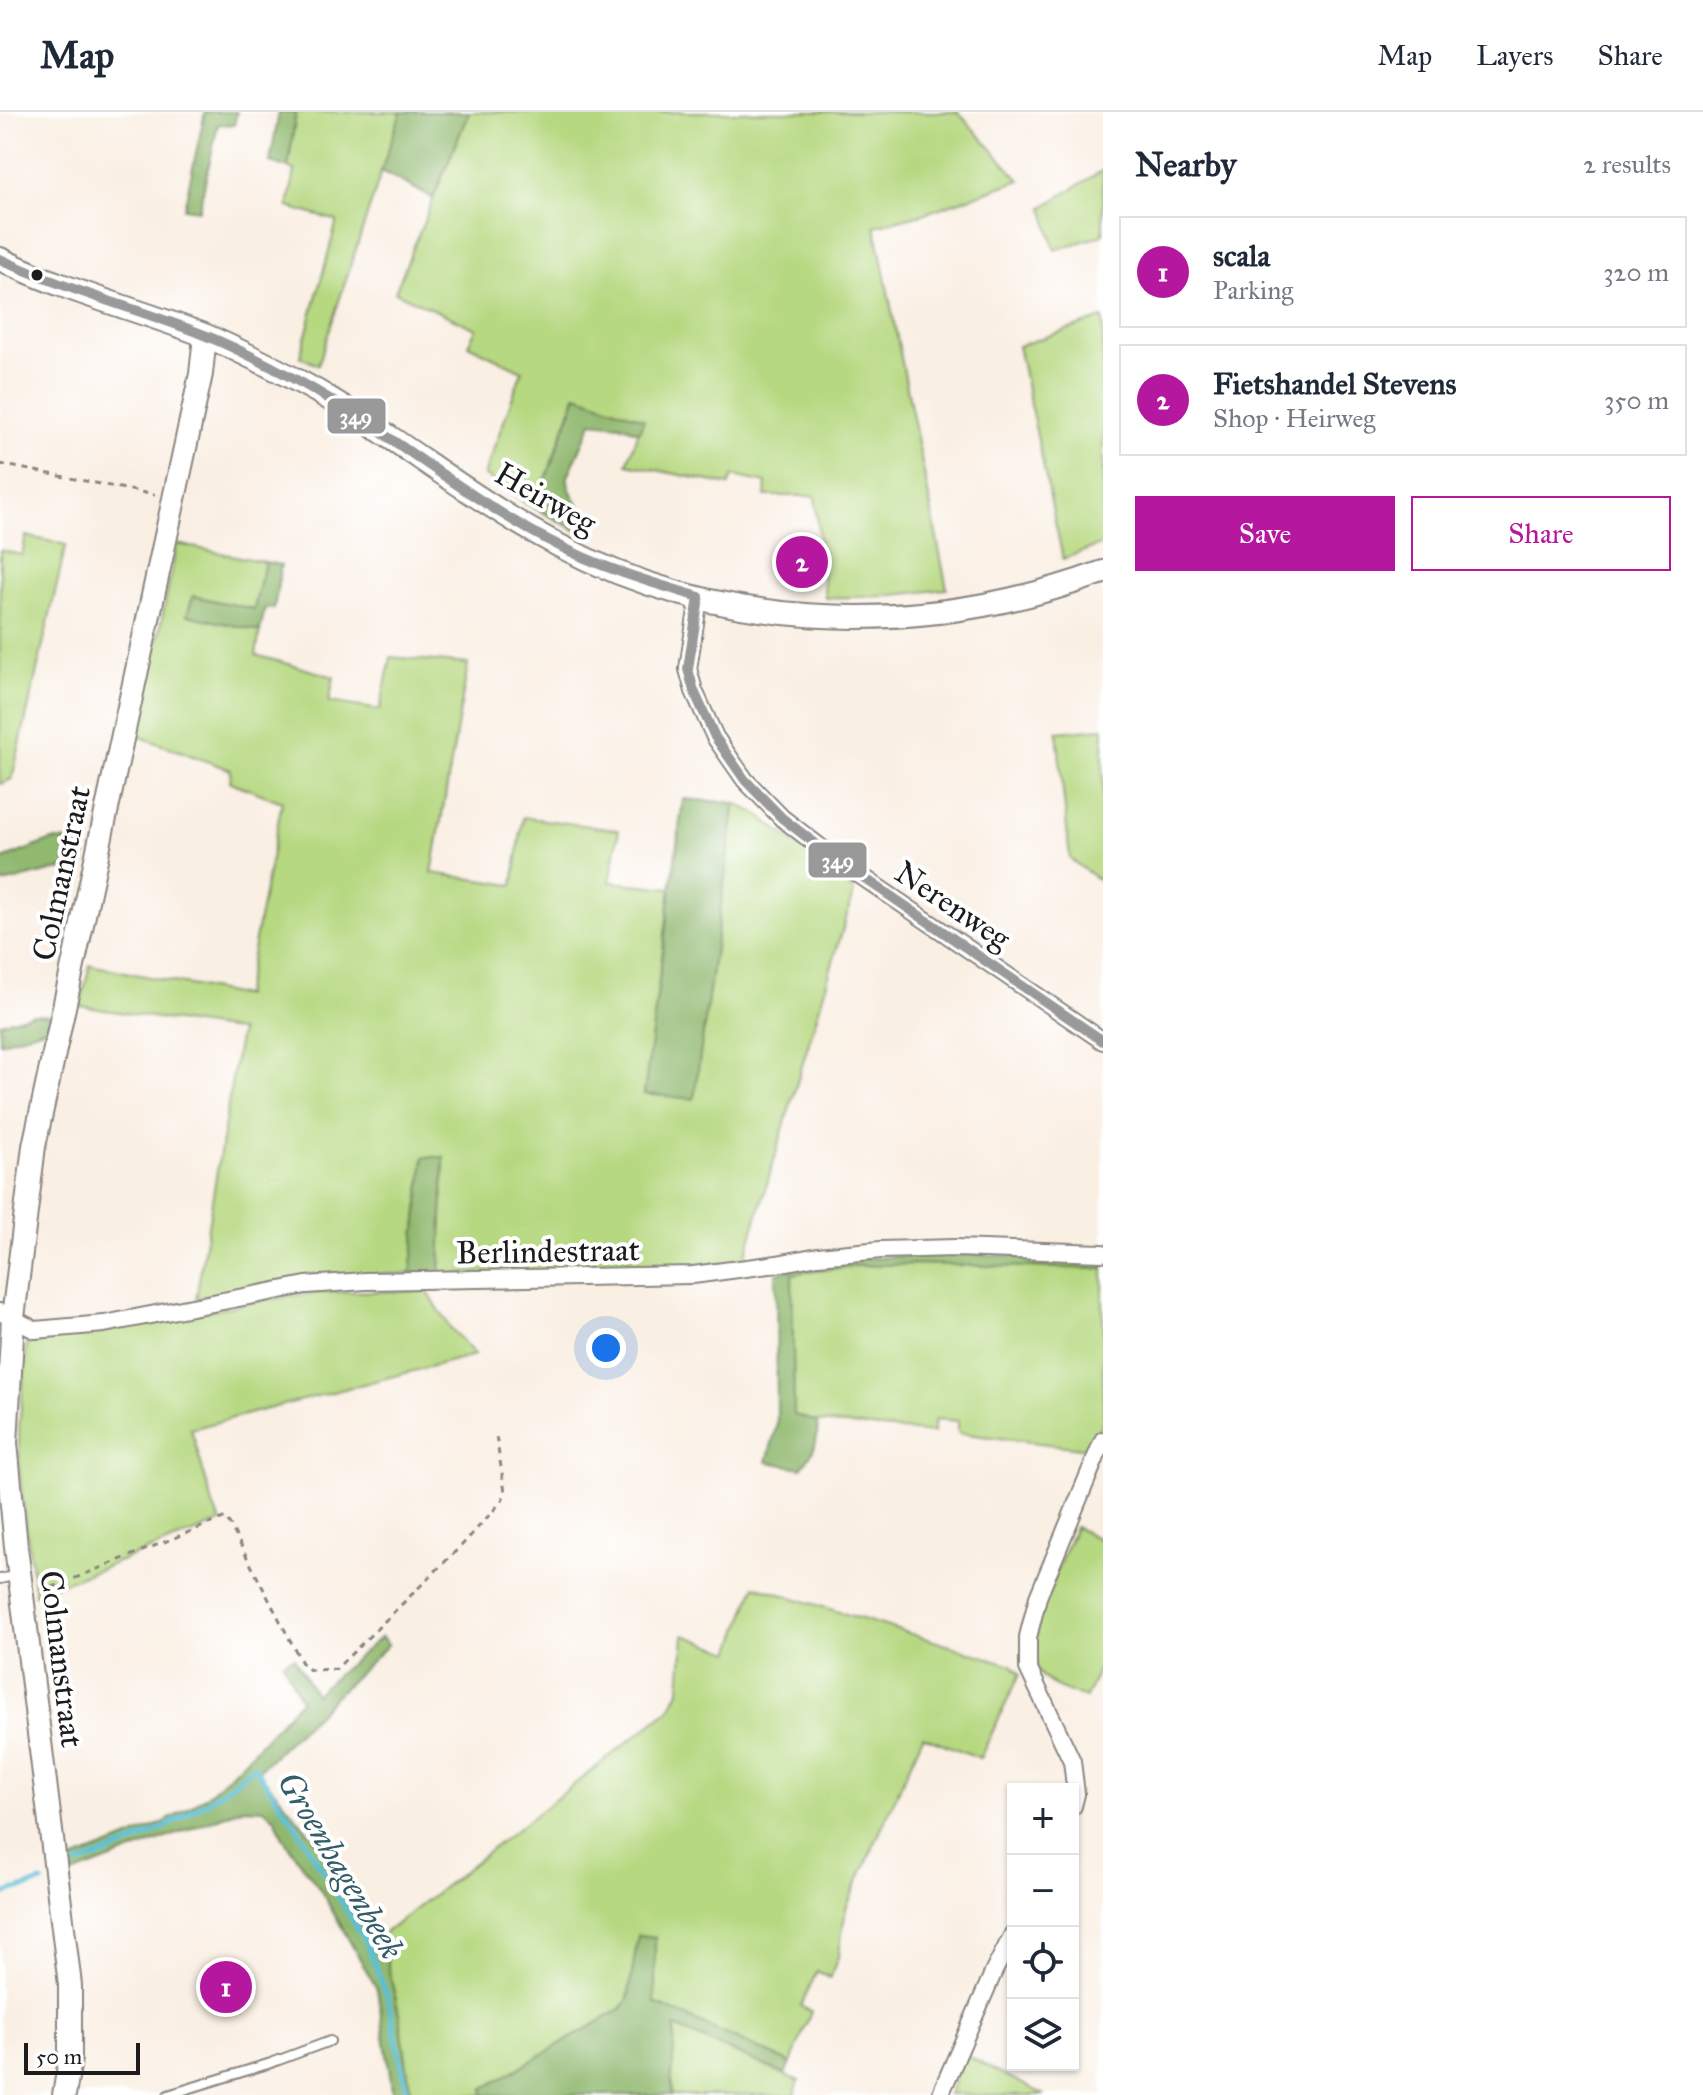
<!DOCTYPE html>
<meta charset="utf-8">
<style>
:root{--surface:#fff;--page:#f6f6f7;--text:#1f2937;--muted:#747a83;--line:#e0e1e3;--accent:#b5179e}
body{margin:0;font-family:"IM FELL Great Primer",serif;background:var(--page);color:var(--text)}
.controls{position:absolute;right:24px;bottom:24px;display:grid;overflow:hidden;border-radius:0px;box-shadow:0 2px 6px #0004}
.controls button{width:72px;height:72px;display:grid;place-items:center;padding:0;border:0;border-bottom:2px solid var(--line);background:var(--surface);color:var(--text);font:40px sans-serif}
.scale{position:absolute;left:24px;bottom:20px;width:116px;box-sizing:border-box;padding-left:8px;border:4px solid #1c1c1c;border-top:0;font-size:22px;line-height:28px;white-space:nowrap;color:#1c1c1c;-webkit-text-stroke:6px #fff;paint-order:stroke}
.you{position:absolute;left:606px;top:1236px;width:28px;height:28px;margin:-20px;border:6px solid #fff;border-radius:50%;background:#1a73e8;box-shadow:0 0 0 12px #1a73e833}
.badge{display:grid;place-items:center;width:52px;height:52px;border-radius:50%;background:var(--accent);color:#fff;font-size:26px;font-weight:700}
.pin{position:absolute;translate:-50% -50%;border:4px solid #fff;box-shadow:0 2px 8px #0006}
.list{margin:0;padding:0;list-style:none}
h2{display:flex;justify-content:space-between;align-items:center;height:104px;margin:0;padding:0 32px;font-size:34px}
h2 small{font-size:26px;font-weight:400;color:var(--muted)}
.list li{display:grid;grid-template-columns:52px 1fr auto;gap:24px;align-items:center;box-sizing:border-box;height:112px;margin:0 16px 16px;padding:0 16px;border:2px solid var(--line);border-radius:0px}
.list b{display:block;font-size:30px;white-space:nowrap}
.list p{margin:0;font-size:26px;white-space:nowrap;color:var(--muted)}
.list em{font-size:26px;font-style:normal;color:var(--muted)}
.actions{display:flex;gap:16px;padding:24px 32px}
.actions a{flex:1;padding:18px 0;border:2px solid var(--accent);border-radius:0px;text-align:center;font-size:28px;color:var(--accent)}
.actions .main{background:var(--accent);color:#fff}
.icon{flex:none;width:44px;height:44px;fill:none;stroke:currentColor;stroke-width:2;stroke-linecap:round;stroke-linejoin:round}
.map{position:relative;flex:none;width:1103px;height:1983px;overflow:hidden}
header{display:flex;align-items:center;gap:48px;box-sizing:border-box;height:112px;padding:0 40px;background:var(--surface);border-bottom:2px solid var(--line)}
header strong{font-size:38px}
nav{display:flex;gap:44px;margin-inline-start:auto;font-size:28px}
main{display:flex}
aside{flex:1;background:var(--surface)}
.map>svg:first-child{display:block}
</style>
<header>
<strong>Map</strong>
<nav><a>Map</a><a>Layers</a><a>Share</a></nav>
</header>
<main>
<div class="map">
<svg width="1103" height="1983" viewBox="0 0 1103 1983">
<rect width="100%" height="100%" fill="#fff"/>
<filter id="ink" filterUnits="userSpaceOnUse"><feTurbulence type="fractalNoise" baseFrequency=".0125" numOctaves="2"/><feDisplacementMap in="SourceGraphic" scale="16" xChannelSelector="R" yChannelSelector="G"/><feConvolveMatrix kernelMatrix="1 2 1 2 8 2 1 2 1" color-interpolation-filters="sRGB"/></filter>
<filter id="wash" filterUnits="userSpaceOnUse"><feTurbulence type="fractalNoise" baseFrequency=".006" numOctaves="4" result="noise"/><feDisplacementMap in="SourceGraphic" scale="32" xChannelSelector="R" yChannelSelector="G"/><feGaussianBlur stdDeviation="1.8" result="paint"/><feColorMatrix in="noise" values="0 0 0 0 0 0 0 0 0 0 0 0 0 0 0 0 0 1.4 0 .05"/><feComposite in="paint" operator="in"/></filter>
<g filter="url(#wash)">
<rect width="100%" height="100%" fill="#faefe3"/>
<!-- green -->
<g fill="#b6d880" stroke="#697a4e" stroke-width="2">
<polygon points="296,0 401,0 318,253 300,245 337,109 288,95 295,58 288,56"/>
<polygon points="469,0 958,0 1020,68 926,101 875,114 947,477 886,484 825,486 815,384 765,384 766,371 733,364 729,373 627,352 643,307 576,283 544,372 525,391 484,363 522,259 468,233 476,217 395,180"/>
<polygon points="1103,58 1103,123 1055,138 1043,95"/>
<polygon points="1103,206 1103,432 1063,447 1018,234"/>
<polygon points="26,424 66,433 12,667 0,672 0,438 22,443"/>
<polygon points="177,432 265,450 255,498 193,484 187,503 260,519 256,543 334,565 329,590 380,598 391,545 468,552 432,761 513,773 523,705 619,718 610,770 671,776 644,982 694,986 735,691 759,703 854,779 744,1149 700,1154 440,1162 444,1046 424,1045 411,1162 332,1162 196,1187 240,919 80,894 90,853 244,884 282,690 230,670 231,658 138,624"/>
<polygon points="1103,616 1103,771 1070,747 1057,620"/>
<polygon points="914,1152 1103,1157 1103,1308 1089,1337 958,1321 958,1309 935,1307 933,1321 817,1310 794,1303 792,1162 852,1154"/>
<polygon points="427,1179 450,1215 475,1243 191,1317 214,1396 221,1410 35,1482 19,1359 19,1315 27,1231 36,1227 93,1220 289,1184 325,1180"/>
<path d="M1075,1415L1103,1429V1547L1086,1586C1072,1580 1051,1575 1041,1563C1018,1536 1063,1444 1075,1415Z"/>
<polygon points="755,1474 1012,1553 1020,1562 980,1646 923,1624 846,1796 839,1842 830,1866 817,1859 801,1894 811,1900 791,1951 654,1891 655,1825 639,1823 628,1887 621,1897 483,1977 484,1983 411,1983 400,1906 381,1824 670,1597 680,1577 684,1523 731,1540"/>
<polygon points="675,1914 799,1969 794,1983 671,1983"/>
<polygon points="965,1943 1045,1983 948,1983"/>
</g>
<!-- forest -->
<g fill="#90b86e" stroke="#566a45" stroke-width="2">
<polygon points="205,0 237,0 234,13 218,12 199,98 184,96"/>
<polygon points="279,0 296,0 288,56 270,50"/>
<polygon points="401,0 469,0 433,86 381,59"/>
<path d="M577,283L644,307L639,320L620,313L592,310L568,364C566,385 588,394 584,416L579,420L525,391L544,372Z"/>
<polygon points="265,450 281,453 274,497 265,496 260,519 187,503 193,484 254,497"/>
<polygon points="683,687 735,691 694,987 644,982"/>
<polygon points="52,728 88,730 83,755 55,758 0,772 0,748"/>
<polygon points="32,902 49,903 47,916 0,931 0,911"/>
<polygon points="424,1045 444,1045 440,1162 411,1162"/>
<path d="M968,1142L1103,1147V1157L914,1152L852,1154L792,1162L794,1303L817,1310C819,1329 814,1341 801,1356L767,1350L777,1312L776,1161C839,1146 903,1143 968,1142Z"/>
<path d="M381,1525L388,1533L258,1659L331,1747L372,1831L381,1824L400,1906L411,1983H393L377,1877L321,1779L283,1726L276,1708L264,1697L244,1696L73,1762L70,1749C121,1729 178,1711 219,1673C248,1647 274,1616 301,1588L283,1550L294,1545L315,1582Z"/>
<polygon points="638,1823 655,1825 655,1891 791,1951 785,1962 675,1915 671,1983 484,1983 483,1977 621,1897 628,1887"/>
</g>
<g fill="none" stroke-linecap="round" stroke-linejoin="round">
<!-- stream -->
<g stroke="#59bfd7" stroke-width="5">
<path d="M77,1753C88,1748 100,1745 111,1740C163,1720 212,1690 254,1654L294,1711L365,1829L387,1883L405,1968L406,1983"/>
<polyline points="0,1783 42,1770"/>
</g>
</g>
</g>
<g filter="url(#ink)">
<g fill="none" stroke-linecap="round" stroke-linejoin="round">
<!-- service casing -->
<g stroke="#8b8680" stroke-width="12">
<g id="service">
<polyline points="0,1467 18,1463"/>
<polyline points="168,1983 271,1951 330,1929"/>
</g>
</g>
<!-- minor casing -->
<g stroke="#8b8680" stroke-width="20">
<g id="minor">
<polyline points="699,485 688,557 694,579 715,625 745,668 782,706 829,742 1103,929"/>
<polyline points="0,1200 35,1218 104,1212 306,1173 366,1169 693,1163 777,1152 818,1144 881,1138 955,1136 1103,1141"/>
<polyline points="1073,1694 1076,1682 1072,1649 1028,1556 1028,1525 1038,1485 1103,1328"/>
<polyline points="940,1983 994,1859 1013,1822"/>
</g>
</g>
<!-- secondary casing -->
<g stroke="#8b8680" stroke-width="26">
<g id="secondary">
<path d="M0,147C65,179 136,197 204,223C237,237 270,254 302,271C382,314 452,373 531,418C706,521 915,529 1103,460"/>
<polyline points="64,1983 70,1948 70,1873 16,1435 6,1331 13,1206 34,1034 201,262 205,224"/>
</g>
</g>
<!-- path -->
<g stroke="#8b8680" stroke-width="3" stroke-dasharray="6 6" stroke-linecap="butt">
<polyline points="0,352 155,383"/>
<polyline points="41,1480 226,1405 302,1551 310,1558 336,1557 463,1432 502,1389 505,1380 496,1324"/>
</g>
<!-- service -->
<use href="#service" stroke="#fff" stroke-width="8"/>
<!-- minor -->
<use href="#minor" stroke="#fff" stroke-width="16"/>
<!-- secondary -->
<use href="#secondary" stroke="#fff" stroke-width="22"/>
<!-- bus-1 casing -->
<g stroke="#fff" stroke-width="16">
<g id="bus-1">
<path d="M0,147C66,178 136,196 204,223C238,236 270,254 302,271C389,319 464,385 552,430C598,455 649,470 699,485"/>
<polyline points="699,485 688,557 694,579 715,625 745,668 782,706 829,742 1103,929"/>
</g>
</g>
<!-- bus-1 -->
<use href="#bus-1" stroke="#999" stroke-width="10"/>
</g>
</g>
<!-- markers -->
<circle fill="#1c1c1c" stroke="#fff" stroke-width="3" cx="37" cy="163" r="7"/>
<g text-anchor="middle" stroke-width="8" stroke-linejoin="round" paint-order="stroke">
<!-- street labels -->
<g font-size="32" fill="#1c1c1c" stroke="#fff">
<text transform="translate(546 386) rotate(30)" y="11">Heirweg</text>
<text transform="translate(61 761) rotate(-78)" y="11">Colmanstraat</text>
<text transform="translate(953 793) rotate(34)" y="11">Nerenweg</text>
<text transform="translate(548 1139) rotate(-1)" y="11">Berlindestraat</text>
<text transform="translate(62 1547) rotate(83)" y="11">Colmanstraat</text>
</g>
<!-- water labels -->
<g font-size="34" font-style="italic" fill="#345d67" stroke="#fff">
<text transform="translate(341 1753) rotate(59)" y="12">Groenhagenbeek</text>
</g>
</g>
<g stroke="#fff" stroke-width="3">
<rect x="326" y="285" width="61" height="38" rx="8" fill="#999"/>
<rect x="807" y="729" width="61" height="38" rx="8" fill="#999"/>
</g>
<g font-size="22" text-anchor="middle" font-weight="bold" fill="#fff">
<text x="356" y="312">349</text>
<text x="838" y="756">349</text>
</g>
</svg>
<div class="controls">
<button>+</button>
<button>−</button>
<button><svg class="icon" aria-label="locate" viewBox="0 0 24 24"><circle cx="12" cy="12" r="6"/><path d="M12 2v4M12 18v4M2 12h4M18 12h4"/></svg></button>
<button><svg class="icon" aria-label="layers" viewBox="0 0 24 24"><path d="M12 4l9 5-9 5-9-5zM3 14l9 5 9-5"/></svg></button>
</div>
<div class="scale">50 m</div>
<div class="you"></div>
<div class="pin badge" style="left:226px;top:1875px">1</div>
<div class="pin badge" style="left:802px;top:450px">2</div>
</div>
<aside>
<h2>Nearby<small>2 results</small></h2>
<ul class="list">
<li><span class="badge">1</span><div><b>scala</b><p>Parking</p></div><em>320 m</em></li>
<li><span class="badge">2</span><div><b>Fietshandel Stevens</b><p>Shop · Heirweg</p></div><em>350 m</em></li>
</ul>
<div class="actions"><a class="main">Save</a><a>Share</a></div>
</aside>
</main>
